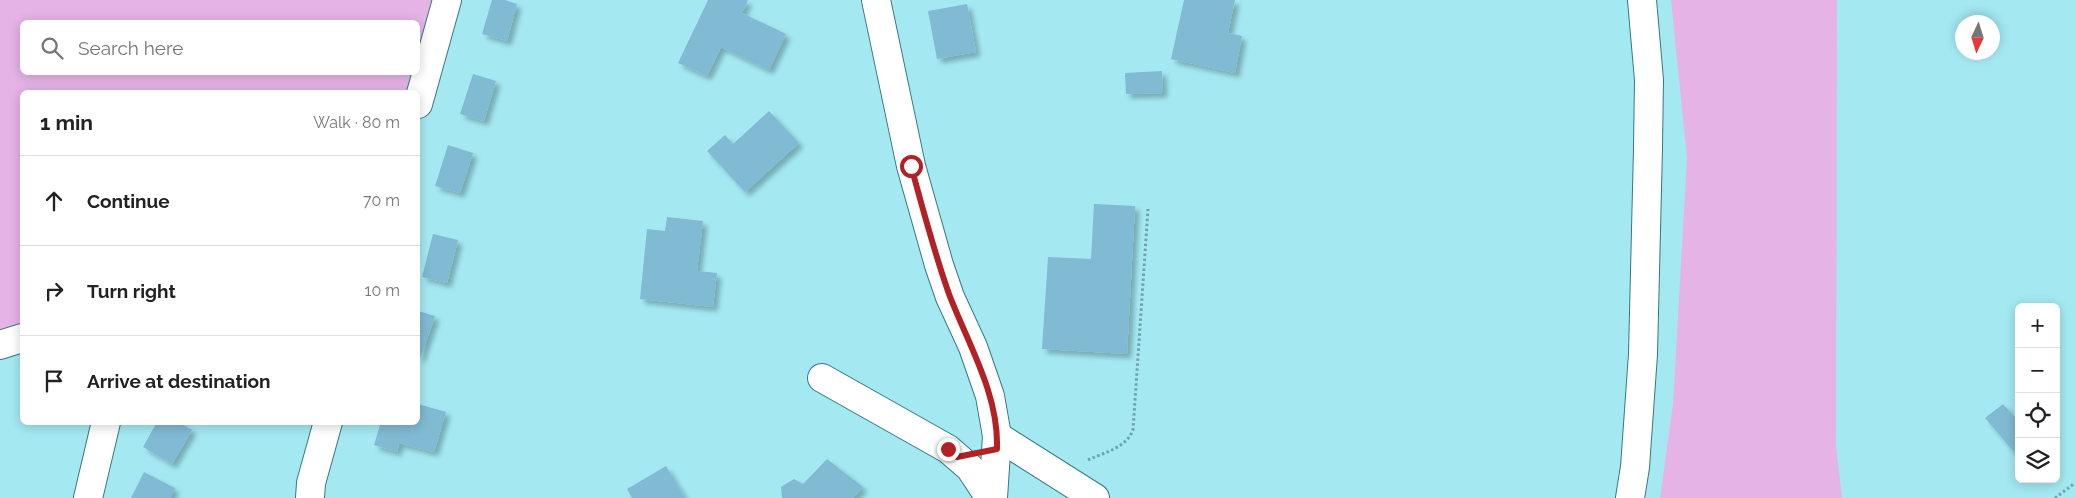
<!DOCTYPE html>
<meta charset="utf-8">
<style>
:root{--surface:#fff;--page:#f2f2f2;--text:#222;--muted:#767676;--line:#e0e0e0}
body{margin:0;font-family:Raleway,sans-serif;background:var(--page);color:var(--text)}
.controls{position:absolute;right:15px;bottom:15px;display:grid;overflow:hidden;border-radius:8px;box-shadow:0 2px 12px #0003}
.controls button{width:45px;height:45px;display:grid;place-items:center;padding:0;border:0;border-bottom:1px solid var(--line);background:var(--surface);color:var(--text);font:25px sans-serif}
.compass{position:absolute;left:1955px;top:15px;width:45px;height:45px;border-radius:50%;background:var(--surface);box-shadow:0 2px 12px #0003;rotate:184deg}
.stop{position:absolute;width:15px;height:15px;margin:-11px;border:4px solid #b22124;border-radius:50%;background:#fff}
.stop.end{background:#b22124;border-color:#fff;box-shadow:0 1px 5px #0008}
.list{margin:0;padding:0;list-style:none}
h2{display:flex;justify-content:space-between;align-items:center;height:65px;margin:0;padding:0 20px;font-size:21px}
h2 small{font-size:16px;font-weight:400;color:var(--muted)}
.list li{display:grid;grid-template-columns:32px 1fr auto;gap:15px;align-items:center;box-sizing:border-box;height:90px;padding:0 20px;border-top:1px solid var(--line)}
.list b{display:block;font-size:19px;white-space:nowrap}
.list em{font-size:16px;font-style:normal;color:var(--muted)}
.icon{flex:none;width:28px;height:28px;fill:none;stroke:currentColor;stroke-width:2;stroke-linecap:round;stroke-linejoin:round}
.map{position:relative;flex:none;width:2075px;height:498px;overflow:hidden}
.search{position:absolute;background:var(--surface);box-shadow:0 2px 12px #0003;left:20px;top:20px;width:400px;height:55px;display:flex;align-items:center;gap:12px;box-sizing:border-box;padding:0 18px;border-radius:8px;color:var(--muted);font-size:19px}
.panel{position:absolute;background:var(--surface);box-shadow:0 2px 12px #0003;left:20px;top:90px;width:400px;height:335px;border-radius:8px}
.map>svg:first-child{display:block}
</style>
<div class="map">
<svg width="2075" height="498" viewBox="0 0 2075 498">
<defs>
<filter id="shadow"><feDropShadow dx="4.5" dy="4.5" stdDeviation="2.5" flood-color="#0004"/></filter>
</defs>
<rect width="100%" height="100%" fill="#a4e9f2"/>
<!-- green -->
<g fill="#e6b3e7" fill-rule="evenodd">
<path d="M0,0H447L418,92H22V338L0,345ZM22,22H418V72H22Z"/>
<polygon points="1671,0 1837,0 1836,446 1842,498 1660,498 1673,404 1687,158"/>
</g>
<!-- building -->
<g fill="#80bad3" filter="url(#shadow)">
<polygon points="492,0 505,0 517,4 507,41 482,34"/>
<polygon points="708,0 748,0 742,13 786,34 769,70 721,47 707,76 678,63"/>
<polygon points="1184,0 1235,0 1228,33 1242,36 1235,73 1171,59"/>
<polygon points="967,4 976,52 937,59 928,11"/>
<polygon points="1162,71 1163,93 1126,94 1125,73"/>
<polygon points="473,74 496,81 484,121 460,114"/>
<polygon points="769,111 799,143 745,192 707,151 725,135 733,144"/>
<polygon points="448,145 473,153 460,193 435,186"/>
<polygon points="1094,204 1135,206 1127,354 1042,349 1048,257 1091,259"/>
<polygon points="667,217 703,221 697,271 717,273 713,307 640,299 647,229 665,231"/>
<polygon points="433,234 458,240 447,283 422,277"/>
<polygon points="418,311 435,316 420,359 418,358"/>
<polygon points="418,404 446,412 434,452 399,443 397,452 374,445 381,422 418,422"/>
<polygon points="2003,404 2019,422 2019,446 2013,451 1985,418"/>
<polygon points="157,422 178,422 192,430 172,464 143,447"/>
<polygon points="827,459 863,487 853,498 782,498 781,487 794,479 803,484"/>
<polygon points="666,466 685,498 632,498 627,489"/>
<polygon points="144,472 175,488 170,498 131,498"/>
</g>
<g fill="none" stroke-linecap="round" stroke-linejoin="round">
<!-- minor casing -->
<g stroke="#357982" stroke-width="30">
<g id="minor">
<polyline points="876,0 911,166 939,265 950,297 973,347 990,396 997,436 993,498"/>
<polyline points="418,104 447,0"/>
<polyline points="0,345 22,338"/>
<polyline points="822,378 948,449 970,468 990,498"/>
<polyline points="997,436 1095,498"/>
<polyline points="88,498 106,422"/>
<polyline points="310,498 311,483 328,422"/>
</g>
</g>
<!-- trunk casing -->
<g stroke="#357982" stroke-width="30">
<polyline id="trunk" points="1630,498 1635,467 1643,354 1648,148 1649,80 1642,0"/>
</g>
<!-- path -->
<g stroke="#6da4ab" stroke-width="3" stroke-dasharray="2.5 2.5" stroke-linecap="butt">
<path d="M1088,460C1105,452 1126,448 1133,430L1148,209"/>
<polyline points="2055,498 2075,483"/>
</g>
<!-- minor -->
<use href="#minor" stroke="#fff" stroke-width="28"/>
<!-- trunk -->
<use href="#trunk" stroke="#fff" stroke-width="28"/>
</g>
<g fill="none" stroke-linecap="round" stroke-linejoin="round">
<!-- route -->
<path stroke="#b22124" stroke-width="6" d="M911,166C923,209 934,252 949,294C968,344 999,394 997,449L957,457L948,449"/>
</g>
</svg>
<div class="controls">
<button>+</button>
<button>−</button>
<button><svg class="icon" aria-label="locate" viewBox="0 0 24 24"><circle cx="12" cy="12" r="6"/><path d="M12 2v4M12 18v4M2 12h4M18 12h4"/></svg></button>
<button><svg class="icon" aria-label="layers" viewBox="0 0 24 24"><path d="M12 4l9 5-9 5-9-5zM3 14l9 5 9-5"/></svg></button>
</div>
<svg class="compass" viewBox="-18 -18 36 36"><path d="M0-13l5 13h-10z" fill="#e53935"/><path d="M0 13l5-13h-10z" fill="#767676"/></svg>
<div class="stop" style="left:911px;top:166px"></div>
<div class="stop end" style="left:948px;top:449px"></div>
<div class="search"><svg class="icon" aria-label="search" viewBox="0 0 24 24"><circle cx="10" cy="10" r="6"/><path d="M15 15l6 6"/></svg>Search here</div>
<section class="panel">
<h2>1 min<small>Walk · 80 m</small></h2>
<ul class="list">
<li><svg class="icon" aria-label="ahead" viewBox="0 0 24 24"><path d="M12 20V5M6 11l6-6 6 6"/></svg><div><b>Continue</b></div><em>70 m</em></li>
<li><svg class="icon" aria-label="right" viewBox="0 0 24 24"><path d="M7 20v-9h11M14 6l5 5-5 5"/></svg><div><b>Turn right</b></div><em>10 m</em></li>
<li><svg class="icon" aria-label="arrive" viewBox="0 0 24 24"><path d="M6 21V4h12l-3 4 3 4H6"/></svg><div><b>Arrive at destination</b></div></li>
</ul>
</section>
</div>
